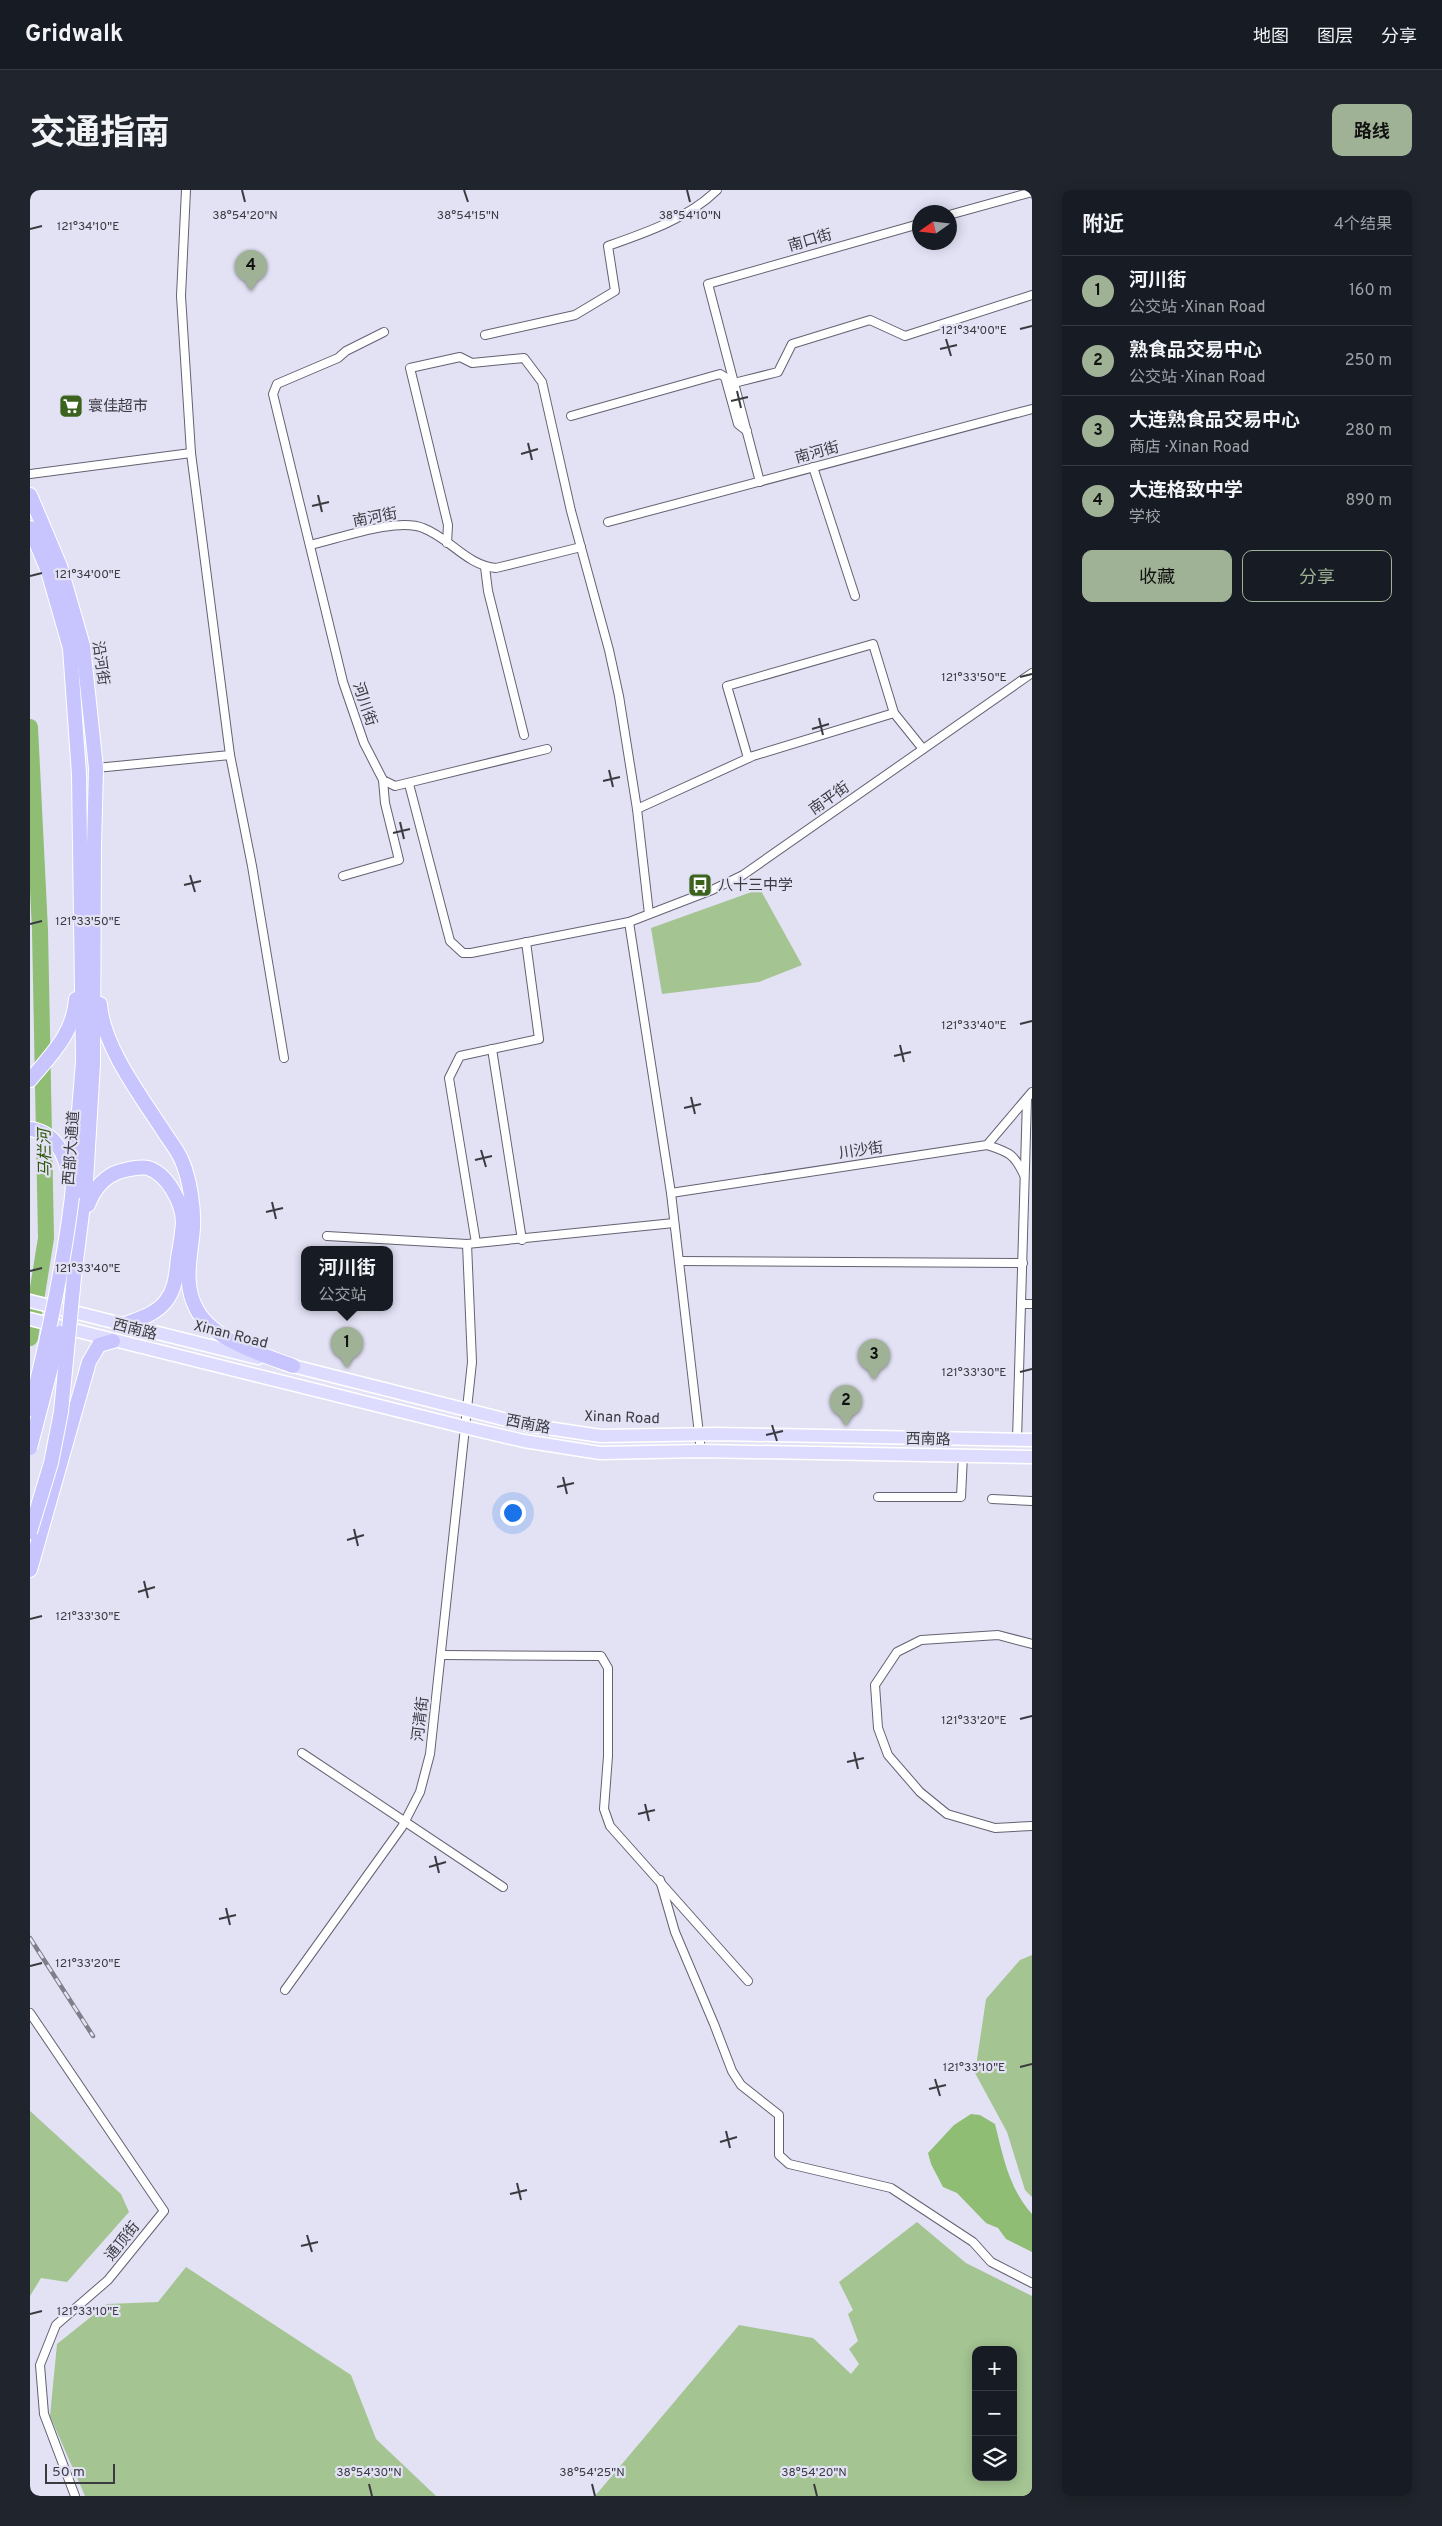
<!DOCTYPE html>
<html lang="zh">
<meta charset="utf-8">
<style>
:root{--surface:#171b24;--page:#20242c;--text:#f1f3f6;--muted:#9ea1a6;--line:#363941;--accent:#9fb295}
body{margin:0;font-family:Overpass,"Noto Sans SC",sans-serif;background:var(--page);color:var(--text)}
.controls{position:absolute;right:15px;bottom:15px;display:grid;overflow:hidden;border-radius:10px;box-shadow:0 2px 12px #0003}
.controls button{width:45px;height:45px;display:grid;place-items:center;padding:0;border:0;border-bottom:1px solid var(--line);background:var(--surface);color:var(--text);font:25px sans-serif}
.compass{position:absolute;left:882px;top:15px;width:45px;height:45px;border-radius:50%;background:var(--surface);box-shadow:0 2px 12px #0003;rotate:256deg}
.scale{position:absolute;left:15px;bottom:12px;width:70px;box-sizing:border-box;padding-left:5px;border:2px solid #3a3a41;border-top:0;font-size:14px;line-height:18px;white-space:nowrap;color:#3a3a41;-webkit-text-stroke:4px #e3e2f5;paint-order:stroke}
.you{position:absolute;left:482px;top:1322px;width:18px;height:18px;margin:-12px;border:4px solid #fff;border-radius:50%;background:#1a73e8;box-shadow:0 0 0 8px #1a73e833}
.badge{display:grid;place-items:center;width:32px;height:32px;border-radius:50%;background:var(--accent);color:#111;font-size:16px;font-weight:700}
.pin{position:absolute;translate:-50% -41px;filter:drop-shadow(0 1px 2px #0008)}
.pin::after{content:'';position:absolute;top:26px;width:18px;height:15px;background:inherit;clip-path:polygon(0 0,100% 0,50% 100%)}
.popup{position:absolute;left:271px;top:1056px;width:92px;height:65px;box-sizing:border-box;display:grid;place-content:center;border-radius:10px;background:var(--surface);filter:drop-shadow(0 1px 4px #0005);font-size:16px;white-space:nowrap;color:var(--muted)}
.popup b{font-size:19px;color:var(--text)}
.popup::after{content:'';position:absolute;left:50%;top:100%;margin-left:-10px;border:10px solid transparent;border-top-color:var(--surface)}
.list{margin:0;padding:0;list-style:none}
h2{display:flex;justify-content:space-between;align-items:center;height:65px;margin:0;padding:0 20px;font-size:21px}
h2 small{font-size:16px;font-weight:400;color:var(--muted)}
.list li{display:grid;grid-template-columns:32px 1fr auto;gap:15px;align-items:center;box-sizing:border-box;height:70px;padding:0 20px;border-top:1px solid var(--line)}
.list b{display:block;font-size:19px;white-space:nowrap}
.list p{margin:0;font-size:16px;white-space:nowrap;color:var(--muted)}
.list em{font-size:16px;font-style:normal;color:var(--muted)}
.actions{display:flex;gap:10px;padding:15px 20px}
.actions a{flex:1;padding:11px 0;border:1px solid var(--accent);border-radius:10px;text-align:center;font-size:18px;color:var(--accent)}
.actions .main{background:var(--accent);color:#111}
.icon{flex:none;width:28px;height:28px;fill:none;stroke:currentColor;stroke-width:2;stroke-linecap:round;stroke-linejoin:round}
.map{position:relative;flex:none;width:1002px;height:2306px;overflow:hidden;border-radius:10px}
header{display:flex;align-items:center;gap:30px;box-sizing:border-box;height:70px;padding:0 25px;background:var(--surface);border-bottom:1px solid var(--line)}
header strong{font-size:24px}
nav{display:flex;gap:28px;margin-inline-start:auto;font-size:18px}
.intro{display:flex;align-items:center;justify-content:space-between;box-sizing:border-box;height:120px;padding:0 30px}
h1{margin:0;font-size:35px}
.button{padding:12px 22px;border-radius:10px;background:var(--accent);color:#111;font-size:18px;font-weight:700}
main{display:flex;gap:30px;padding:0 30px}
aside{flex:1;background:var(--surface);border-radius:10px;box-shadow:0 2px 12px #0003}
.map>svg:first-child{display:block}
</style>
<header>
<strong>Gridwalk</strong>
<nav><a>地图</a><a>图层</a><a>分享</a></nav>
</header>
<div class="intro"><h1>交通指南</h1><a class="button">路线</a></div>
<main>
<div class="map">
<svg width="1002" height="2306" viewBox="0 0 1002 2306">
<rect width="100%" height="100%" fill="#e3e2f5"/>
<!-- green -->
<g fill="#a4c492" fill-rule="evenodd">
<polygon points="730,699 772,775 729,792 632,804 621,738"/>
<polygon points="1002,1765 1002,2007 995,2000 977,1942 945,1883 956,1809 990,1770"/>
<polygon points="0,1921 91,2004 99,2022 37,2092 11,2088 0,2106"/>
<path d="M887,2032L936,2073L1002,2106V2306H565L709,2135L783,2148L821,2184L829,2174L819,2159L828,2151L818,2124L823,2120L809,2092ZM946,2160H983V2287H946Z"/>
<polygon points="156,2077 321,2185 346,2249 406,2306 55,2306 20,2226 27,2154 77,2114 128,2112"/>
</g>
<!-- water -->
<path fill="#8ebd73" d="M941,1924L950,1925L965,1934C973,1966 979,1999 1002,2024V2062L976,2049L968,2038L956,2033L927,2003L913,1997L901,1974L898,1963L924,1935Z"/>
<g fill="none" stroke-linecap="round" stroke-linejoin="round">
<!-- river -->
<polyline stroke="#8ebd73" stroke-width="16" points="0,537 10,740 16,1048 0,1148"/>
<!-- street casing -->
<g stroke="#636272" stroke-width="10">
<g id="street">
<polyline points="156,0 151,106 161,263 200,565"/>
<polyline points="919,25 1002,2"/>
<polyline points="354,142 316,161 308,168 247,194 243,204 313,492 334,553 353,590 365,596 517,559"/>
<path d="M455,145L545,125L585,101L578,56C615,43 659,28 687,0"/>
<polyline points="704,193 748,182 762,154 840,130 875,146 1002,105"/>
<polyline points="541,226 690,184 695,187 708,234 717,241"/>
<polyline points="783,277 825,406"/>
<polyline points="0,284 161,263"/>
<polyline points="730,292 678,94 889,34"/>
<polyline points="578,332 1002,219"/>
<polyline points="417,353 418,335 380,178 430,167 442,173 494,168 512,192 541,321 579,460 589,506 607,619 619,724"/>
<path d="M280,355C308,349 367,327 393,338C420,348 436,375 466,378L551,357"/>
<polyline points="455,377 458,401 494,545"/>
<polyline points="718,568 697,496 843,454 864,523 893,559"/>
<polyline points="66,578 200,565 222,676 254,868"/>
<polyline points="379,594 420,751 433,763 441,763 599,732 682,700 713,685 1002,483"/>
<polyline points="607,619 723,566 864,523"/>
<polyline points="313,686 369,670 355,613 353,590"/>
<polyline points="599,732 641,1003 671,1261"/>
<polyline points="462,859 492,1050"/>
<path d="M957,955C978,962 984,963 994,985"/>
<polyline points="641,1003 957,955 1002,902"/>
<polyline points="297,1046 437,1054 644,1033"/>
<polyline points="446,1053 419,888 430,866 509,849 496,752"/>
<polyline points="649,1071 993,1073"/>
<polyline points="991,1114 1002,1114"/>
<polyline points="987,1250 997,909"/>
<polyline points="848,1307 931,1307 933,1265"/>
<polyline points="962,1309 1002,1311"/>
<polyline points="1002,1454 968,1445 891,1450 867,1462 845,1495 848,1538 858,1565 890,1602 917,1624 965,1638 1002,1636"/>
<polyline points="412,1465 571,1466 578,1478 578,1566 574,1619 580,1636 718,1791"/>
<polyline points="272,1563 473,1697"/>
<polyline points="630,1690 645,1742 684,1834 702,1881 711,1895 749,1925 749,1965 759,1974 861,1998 943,2052 961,2072 1002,2093"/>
<polyline points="255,1800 372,1637 390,1602 400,1564 442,1172 437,1054"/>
<polyline points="0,1823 134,2021 78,2090 26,2135 10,2175 14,2224 45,2306"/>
</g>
</g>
<!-- primary casing -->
<g stroke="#fff" stroke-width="15">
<g id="primary">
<polyline points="0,1111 228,1168"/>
<polyline points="0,1129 434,1237 494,1251 570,1263 671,1261 1002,1267"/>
<polyline points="255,1174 497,1235 571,1246 688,1244 1002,1250"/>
</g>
</g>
<!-- highway casing -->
<g stroke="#fff" stroke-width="16">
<g id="highway">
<polyline points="0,305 30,376 53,456 66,578 64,655 63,873 56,991 44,1087"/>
<polyline points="0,338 18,381 40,458 49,584 53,872 42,1007"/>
<path d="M70,814C73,857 111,906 134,942C140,951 148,961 152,971C160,990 164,1018 163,1038C161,1066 152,1093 167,1120C183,1150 233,1165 263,1176"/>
<path d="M0,890C21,865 44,843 46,809"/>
<path d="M0,939C25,942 36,965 39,987"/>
<path d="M58,1015C64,999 74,986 91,981C99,979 109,976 118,978C138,984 153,1014 153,1033C152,1045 150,1057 148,1068C146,1084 146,1098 136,1111C125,1125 108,1129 93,1135"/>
<polyline points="0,1380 59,1172 69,1155 83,1151"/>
</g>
</g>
<!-- street -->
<use href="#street" stroke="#fff" stroke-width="8"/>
<!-- primary -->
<use href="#primary" stroke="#dedcfe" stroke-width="12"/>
<!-- highway -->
<use href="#highway" stroke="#c8c4fe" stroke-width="14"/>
<!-- rail casing -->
<g stroke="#7f7e8a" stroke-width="4.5">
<polyline id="rail" points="0,1748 63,1846"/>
</g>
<!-- rail -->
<use href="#rail" stroke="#e3e2f5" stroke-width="2.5" stroke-dasharray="8" stroke-linecap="butt"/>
<!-- highway-bridge casing -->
<g stroke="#fff" stroke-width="16" stroke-linecap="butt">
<g id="highway-bridge">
<path d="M0,1219C18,1149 33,1079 42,1007"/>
<polyline points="0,1258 30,1143"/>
<polyline points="0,1342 21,1273 31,1222 44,1087"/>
</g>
</g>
<!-- highway-bridge -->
<use href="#highway-bridge" stroke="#c8c4fe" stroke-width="14"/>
</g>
<!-- ticks -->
<path fill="none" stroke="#3a3a41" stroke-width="2" d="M212,0L215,12M434,0L438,12M657,0L660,12M0,39L12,36M990,139L1002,136M916,149L921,166M910,159L927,155M707,201L711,218M701,211L718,207M498,253L502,270M491,264L508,259M288,305L292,322M282,316L299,312M0,386L12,383M990,487L1002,484M789,528L793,545M782,539L799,534M579,580L583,597M573,591L590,587M370,632L374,649M363,643L380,639M160,685L165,702M154,695L171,691M0,734L12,731M990,834L1002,831M870,855L874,872M864,866L881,862M661,907L665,924M654,918L671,914M451,960L456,977M445,970L462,966M242,1012L246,1029M236,1022L253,1018M0,1081L12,1078M990,1182L1002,1179M742,1235L747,1251M736,1245L753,1241M533,1287L537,1304M527,1297L544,1293M324,1339L328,1356M317,1350L334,1345M114,1391L118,1408M108,1402L125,1397M0,1429L12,1426M990,1529L1002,1526M824,1562L828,1579M817,1572L834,1568M615,1614L619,1631M608,1624L625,1620M405,1666L409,1683M399,1677L416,1672M196,1718L200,1735M189,1729L206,1725M0,1776L12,1773M990,1877L1002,1874M905,1889L910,1906M899,1899L916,1895M696,1941L700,1958M690,1952L707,1947M487,1993L491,2010M480,2004L497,2000M277,2045L282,2062M271,2056L288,2052M0,2124L12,2121M339,2294L342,2306M562,2294L565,2306M784,2294L787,2306"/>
<!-- icons -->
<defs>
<g id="supermarket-square" transform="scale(1.25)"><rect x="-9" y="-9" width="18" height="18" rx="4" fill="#3b631e" stroke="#e3e2f5"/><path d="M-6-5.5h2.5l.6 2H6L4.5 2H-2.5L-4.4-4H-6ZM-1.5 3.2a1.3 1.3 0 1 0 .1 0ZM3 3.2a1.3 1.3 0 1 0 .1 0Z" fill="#fff"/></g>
<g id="bus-square" transform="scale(1.25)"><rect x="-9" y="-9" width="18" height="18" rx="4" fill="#3b631e" stroke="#e3e2f5"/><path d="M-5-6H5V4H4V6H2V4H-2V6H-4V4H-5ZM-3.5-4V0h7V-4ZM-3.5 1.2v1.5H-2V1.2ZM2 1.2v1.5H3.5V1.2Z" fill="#fff"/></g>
</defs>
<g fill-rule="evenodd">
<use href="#supermarket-square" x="41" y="216"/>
<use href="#bus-square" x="670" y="695"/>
</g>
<g text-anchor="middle" stroke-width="4.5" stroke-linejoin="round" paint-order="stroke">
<!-- street labels -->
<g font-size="15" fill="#3a3a41" stroke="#e3e2f5">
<text transform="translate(780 50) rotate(-16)" y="5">南口街</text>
<text transform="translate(787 262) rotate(-15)" y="5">南河街</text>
<text transform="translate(345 327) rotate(-11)" y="5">南河街</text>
<text transform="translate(71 473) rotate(82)" y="5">沿河街</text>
<text transform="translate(335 514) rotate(71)" y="5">河川街</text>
<text transform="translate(799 608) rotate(-35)" y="5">南平街</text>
<text transform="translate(41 958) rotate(-86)" y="5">西部大通道</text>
<text transform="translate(831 960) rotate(-8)" y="5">川沙街</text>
<text transform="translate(105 1139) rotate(14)" y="5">西南路</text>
<text transform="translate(201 1144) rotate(14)" y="5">Xinan Road</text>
<text transform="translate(592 1227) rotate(2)" y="5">Xinan Road</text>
<text transform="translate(498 1234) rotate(11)" y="5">西南路</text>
<text transform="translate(898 1249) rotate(1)" y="5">西南路</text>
<text transform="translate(390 1529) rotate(-83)" y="5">河清街</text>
<text transform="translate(92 2051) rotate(-51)" y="5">通顶街</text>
</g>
<!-- poi labels -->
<g font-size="15" fill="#3a3a41" stroke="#e3e2f5" text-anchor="start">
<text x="58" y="221">寰佳超市</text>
<text x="688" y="700">八十三中学</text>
</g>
<!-- water labels -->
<g font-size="16" font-style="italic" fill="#2b5504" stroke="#e3e2f5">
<text transform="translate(14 963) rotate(-91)" y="6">马栏河</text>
</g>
</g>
<g font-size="12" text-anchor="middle" fill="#3a3a41" stroke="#e3e2f5" stroke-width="4.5" stroke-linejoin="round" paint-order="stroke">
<text x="215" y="29">38°54'20"N</text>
<text x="660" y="29">38°54'10"N</text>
<text x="438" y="29">38°54'15"N</text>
<text x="58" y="40">121°34'10"E</text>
<text x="944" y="144">121°34'00"E</text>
<text x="58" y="388">121°34'00"E</text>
<text x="944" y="491">121°33'50"E</text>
<text x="58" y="735">121°33'50"E</text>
<text x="944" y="839">121°33'40"E</text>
<text x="58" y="1082">121°33'40"E</text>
<text x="944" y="1186">121°33'30"E</text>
<text x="58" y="1430">121°33'30"E</text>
<text x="944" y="1534">121°33'20"E</text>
<text x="58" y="1777">121°33'20"E</text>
<text x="944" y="1881">121°33'10"E</text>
<text x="58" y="2125">121°33'10"E</text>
<text x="339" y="2286">38°54'30"N</text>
<text x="562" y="2286">38°54'25"N</text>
<text x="784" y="2286">38°54'20"N</text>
</g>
</svg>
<div class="controls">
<button>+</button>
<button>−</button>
<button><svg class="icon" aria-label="layers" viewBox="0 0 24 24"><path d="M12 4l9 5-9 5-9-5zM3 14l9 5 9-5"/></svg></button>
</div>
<svg class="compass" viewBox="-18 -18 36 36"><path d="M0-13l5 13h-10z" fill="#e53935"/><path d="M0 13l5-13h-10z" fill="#9ea1a6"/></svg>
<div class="scale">50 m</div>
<div class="you"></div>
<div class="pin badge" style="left:317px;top:1178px">1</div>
<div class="popup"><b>河川街</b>公交站</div>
<div class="pin badge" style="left:816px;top:1236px">2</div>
<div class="pin badge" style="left:844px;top:1190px">3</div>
<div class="pin badge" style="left:221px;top:101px">4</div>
</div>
<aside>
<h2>附近<small>4个结果</small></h2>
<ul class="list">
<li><span class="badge">1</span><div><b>河川街</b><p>公交站 · Xinan Road</p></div><em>160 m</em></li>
<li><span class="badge">2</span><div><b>熟食品交易中心</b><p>公交站 · Xinan Road</p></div><em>250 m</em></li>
<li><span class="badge">3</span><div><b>大连熟食品交易中心</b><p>商店 · Xinan Road</p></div><em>280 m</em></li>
<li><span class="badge">4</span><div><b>大连格致中学</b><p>学校</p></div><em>890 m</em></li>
</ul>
<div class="actions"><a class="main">收藏</a><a>分享</a></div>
</aside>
</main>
